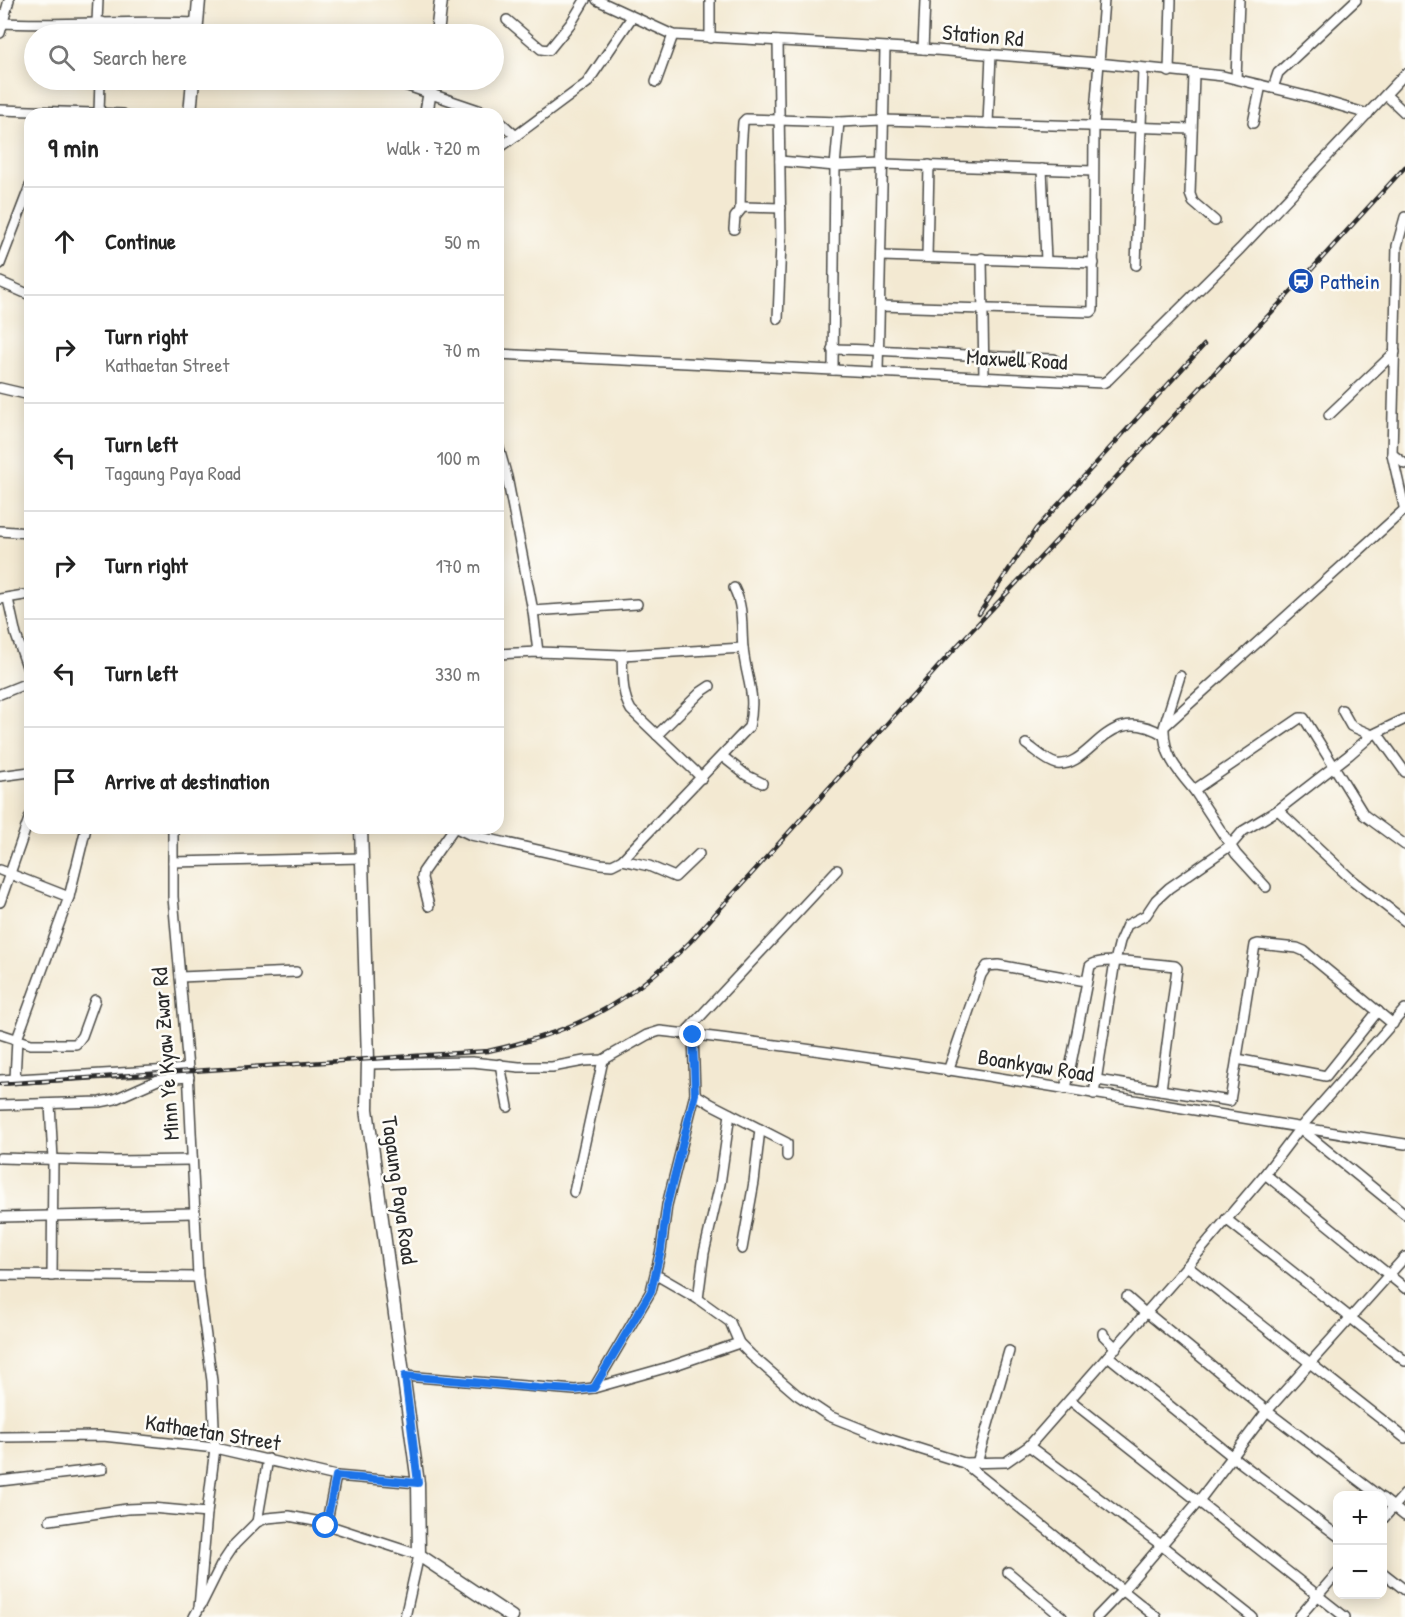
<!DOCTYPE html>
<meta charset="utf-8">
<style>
:root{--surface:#fff;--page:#f2f2f2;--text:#222;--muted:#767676;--line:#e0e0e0}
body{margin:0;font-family:"Patrick Hand",sans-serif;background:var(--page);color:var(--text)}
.controls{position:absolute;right:18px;bottom:18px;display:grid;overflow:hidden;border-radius:12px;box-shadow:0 3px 15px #0003}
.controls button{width:54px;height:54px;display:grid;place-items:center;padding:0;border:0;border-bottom:2px solid var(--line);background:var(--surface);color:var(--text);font:30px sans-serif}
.stop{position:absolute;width:18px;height:18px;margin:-14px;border:4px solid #1a73e8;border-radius:50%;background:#fff}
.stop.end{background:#1a73e8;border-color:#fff;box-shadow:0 2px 6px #0008}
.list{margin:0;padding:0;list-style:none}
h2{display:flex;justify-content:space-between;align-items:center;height:78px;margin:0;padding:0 24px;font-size:26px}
h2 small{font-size:20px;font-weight:400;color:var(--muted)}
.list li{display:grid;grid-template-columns:39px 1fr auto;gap:18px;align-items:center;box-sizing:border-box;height:108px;padding:0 24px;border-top:2px solid var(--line)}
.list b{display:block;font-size:22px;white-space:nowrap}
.list p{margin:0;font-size:20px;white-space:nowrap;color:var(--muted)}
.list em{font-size:20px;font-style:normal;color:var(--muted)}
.icon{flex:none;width:33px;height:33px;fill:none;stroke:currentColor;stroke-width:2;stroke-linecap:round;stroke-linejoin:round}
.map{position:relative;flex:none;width:1405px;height:1617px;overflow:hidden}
.search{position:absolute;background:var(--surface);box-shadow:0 3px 15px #0003;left:24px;top:24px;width:480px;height:66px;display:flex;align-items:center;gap:15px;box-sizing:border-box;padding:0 21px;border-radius:33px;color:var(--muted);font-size:22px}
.panel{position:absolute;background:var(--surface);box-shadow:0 3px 15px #0003;left:24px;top:108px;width:480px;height:726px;border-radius:18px}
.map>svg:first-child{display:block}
</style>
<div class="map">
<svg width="1405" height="1617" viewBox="0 0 1405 1617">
<rect width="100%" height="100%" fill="#fdfcf7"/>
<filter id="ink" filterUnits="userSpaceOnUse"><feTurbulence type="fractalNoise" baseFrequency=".0167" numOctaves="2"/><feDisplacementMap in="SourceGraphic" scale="12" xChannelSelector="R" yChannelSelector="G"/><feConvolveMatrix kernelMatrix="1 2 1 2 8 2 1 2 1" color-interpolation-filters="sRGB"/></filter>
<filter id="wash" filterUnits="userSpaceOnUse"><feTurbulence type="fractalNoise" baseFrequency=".008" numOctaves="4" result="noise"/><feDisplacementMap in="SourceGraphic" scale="24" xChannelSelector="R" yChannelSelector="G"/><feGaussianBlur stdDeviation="1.35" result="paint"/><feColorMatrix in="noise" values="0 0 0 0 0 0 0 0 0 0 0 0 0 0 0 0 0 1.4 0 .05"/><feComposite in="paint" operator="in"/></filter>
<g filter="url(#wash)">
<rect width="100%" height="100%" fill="#f3e9d2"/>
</g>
<g filter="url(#ink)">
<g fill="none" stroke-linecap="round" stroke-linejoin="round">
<!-- minor casing -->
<g stroke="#494844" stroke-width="12">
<g id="minor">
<polyline points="597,0 673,35 923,49 1098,63 1223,76 1310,97 1368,114"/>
<polyline points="507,20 541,49 549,50 571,23 585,0"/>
<polyline points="97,22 98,0"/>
<path d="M0,23C66,26 131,20 197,23"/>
<polyline points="0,33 9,0"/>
<polyline points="102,34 102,22"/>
<polyline points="710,38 710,0"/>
<polyline points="923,49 925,0"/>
<polyline points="1169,72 1171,0"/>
<polyline points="1194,74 1190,194 1193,202 1215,221"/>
<polyline points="1236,79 1239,0"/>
<polyline points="390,80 490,114"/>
<polyline points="656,82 673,35"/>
<polyline points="1273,88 1278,73 1356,0"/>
<polyline points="1386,95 1405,113"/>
<polyline points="0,110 123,114"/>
<polyline points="99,113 100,80"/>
<polyline points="498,120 516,136"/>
<polyline points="988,123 991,55"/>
<polyline points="1253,123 1261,85"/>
<polyline points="498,149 587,83 632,17"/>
<polyline points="780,161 835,166 882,164 1093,171"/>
<polyline points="1042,169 1046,261"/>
<polyline points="740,209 741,150 743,122 746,119 839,122 883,120 1192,129"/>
<polyline points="1405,217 1397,246 1392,454 1405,511"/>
<polyline points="734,229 735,217 743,207 781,208"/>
<polyline points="882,256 1094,263"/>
<polyline points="927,257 929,165"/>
<polyline points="982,258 984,377"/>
<polyline points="0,264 30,186"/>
<polyline points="1136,265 1143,69"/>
<polyline points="0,282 30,295"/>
<polyline points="880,306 1091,312 1093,310 1094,125 1104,0"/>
<polyline points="778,319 781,242 778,41"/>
<path d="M832,349C906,350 980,357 1054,359"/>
<polyline points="498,354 1103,383 1108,380 1240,249 1405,74"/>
<polyline points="833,370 835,166 839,122"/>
<polyline points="878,371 885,48"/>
<polyline points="0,388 30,395"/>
<polyline points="1329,415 1395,352"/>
<polyline points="498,445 507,477 533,611 637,604"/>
<polyline points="1392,454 1405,464"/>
<polyline points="0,531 30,533"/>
<polyline points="0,599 30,594"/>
<polyline points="8,599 16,635 30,675"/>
<polyline points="533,611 538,652"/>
<polyline points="498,654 538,652 622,655 743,648"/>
<path d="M622,655C623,674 621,693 631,710L702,778"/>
<path d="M1180,676L1164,727C1163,755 1177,770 1194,790L1300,718H1304L1364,815L1405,845"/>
<polyline points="0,694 30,682"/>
<polyline points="1342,710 1351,726 1372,735"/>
<polyline points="1166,725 1404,510"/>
<polyline points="1377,733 1405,772"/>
<polyline points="657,735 701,692 710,686"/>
<path d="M1026,744C1035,750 1047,762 1057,764C1092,768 1106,700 1164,735"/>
<polyline points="722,756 746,775 762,783"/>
<polyline points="0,776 30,772"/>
<polyline points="1194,790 1236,854 1266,887"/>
<polyline points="1278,810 1350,878 1405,921"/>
<polyline points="173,828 173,897 188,1069 198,1277 212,1381 215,1448 207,1513 199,1608 194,1617"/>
<path d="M456,828L471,835L600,864L612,865L622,860L749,727C757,693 746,680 743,648C741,627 744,608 734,588"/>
<polyline points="622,860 649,866 675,877 699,854"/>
<polyline points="173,862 362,858"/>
<polyline points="0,870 69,897"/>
<polyline points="0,902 30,816"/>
<polyline points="429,906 422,878 423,872 454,828"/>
<polyline points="180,977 296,972"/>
<polyline points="0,1034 31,1044 76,1044 82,1036 95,1000"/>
<polyline points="684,1034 837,870"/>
<polyline points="1237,1059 1326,1076 1378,1011"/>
<path d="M368,1064L472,1062L519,1067H552L584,1061L603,1060L647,1035L660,1031C910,1058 1157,1106 1405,1144"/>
<polyline points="500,1064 508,1107"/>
<polyline points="948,1071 981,975 987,966 998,965 1086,981"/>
<polyline points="15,1079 17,1039 69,897 86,828"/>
<polyline points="0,1080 188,1069"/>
<polyline points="1097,1080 1230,1101 1255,945 1258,944 1297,948 1304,951 1393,1024"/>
<path d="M1066,1089L1090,966C1100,955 1159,965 1175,966L1177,968L1161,1090"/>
<polyline points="695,1094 711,1104 787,1143 787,1156"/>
<polyline points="1094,1094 1115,961 1120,941 1127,925 1146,915 1156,900 1169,888 1231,845 1243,831 1278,810 1349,755 1372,735 1405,719"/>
<polyline points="50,1104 53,1159 52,1276"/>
<polyline points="0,1105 100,1102 115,1099 160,1079 189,1077"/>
<polyline points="1302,1130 1405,1214"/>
<polyline points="0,1158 115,1161 192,1160"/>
<polyline points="1265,1174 1405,1288"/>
<polyline points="574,1192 603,1060"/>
<polyline points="0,1217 195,1213"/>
<polyline points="1226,1219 1405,1361"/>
<polyline points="742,1249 754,1182 760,1129"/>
<polyline points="1187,1266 1405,1438"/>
<polyline points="0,1275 198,1277"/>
<polyline points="655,1276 660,1277 698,1299 730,1322 739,1343 751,1355 796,1394 829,1416 882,1437 964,1463 1006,1462 1029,1446 1187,1266 1265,1174 1300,1128 1405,1009"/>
<polyline points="1127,1297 1145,1313"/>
<polyline points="698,1299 704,1253 720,1184 730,1114"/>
<polyline points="1146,1312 1267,1411 1379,1496"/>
<polyline points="1103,1333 1103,1335 1116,1348"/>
<polyline points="1108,1356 1233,1457 1338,1536"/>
<polyline points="405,1376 575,1390 594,1388 672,1366 739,1343"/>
<polyline points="594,1388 651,1291 661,1250 667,1205 695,1094 693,1035"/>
<polyline points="1070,1400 1345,1617"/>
<polyline points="0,1437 103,1436 215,1448 336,1476 418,1483"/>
<polyline points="1029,1446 1161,1545 1252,1617"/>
<polyline points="964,1463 1156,1617"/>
<polyline points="977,1463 1009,1351"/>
<polyline points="0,1481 103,1469"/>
<polyline points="1382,1498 1405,1516"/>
<polyline points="50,1520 127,1509 152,1508 207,1513"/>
<polyline points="1382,1520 1405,1494"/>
<polyline points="257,1522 268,1459"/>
<polyline points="326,1526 336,1476"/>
<polyline points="1008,1572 1062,1617"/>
<polyline points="1382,1572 1405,1590"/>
<polyline points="201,1605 221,1565 235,1544 257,1522 267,1518 289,1516 315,1521 419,1555 405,1617"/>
<polyline points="1097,1617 1123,1590 1198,1502 1267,1411 1405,1257"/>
<polyline points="1299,1617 1338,1572"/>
</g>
</g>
<!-- major casing -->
<g stroke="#494844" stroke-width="15">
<g id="major">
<polyline points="196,34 199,0"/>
<polyline points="437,34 441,0"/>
<polyline points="190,114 193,80"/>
<polyline points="426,114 432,80"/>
<polyline points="361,828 368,1060 367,1109 418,1483 419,1555 512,1617"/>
</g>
</g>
<!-- minor -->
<use href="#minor" stroke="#fff" stroke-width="9"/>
<!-- major -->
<use href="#major" stroke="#fff" stroke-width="12"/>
<!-- rail casing -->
<g stroke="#2b2b2b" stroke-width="4.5">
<g id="rail">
<polyline points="979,614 1036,529 1204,345"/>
<path d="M0,1084L488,1051C577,1031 625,1006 690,942L957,646L1301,281L1405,167"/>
</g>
</g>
<!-- rail -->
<use href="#rail" stroke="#fdfcf7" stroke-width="2" stroke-dasharray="7" stroke-linecap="butt"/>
</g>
</g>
<g fill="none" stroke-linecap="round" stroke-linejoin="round" filter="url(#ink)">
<!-- route -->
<polyline stroke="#1a73e8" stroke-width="8" points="326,1526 336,1476 418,1483 405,1376 539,1388 575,1390 594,1388 651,1291 661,1250 667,1205 695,1094 693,1035"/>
</g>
<!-- icons -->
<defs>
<g id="station-disc" transform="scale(1.35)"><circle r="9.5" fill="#1a4fb4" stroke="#fdfcf7"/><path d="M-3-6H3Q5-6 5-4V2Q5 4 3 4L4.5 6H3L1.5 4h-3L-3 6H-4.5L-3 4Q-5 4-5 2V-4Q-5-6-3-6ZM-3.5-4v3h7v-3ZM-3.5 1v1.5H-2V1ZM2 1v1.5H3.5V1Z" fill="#fff"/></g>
</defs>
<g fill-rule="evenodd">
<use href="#station-disc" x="1301" y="281"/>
</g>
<g text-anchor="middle" stroke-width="5" stroke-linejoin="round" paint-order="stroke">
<!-- street labels -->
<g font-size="22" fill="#2b2b2b" stroke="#fdfcf7">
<text transform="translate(983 35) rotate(5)" y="8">Station Rd</text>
<text transform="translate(1017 359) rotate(3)" y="8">Maxwell Road</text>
<text transform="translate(165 1054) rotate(-94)" y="8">Minn Ye Kyaw Zwar Rd</text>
<text transform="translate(1036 1065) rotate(9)" y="8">Boankyaw Road</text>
<text transform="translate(400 1190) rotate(82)" y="8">Tagaung Paya Road</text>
<text transform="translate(213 1432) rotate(9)" y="8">Kathaetan Street</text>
</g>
<!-- transit labels -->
<g font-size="22" fill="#164399" stroke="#fdfcf7" text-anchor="start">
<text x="1320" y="289">Pathein</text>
</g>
</g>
</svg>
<div class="controls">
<button>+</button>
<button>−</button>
</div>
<div class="stop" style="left:326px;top:1526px"></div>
<div class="stop end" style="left:693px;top:1035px"></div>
<div class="search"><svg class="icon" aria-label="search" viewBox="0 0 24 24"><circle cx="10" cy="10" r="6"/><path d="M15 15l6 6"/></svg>Search here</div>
<section class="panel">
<h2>9 min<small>Walk · 720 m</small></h2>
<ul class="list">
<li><svg class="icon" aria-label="ahead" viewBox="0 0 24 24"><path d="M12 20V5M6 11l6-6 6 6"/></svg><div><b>Continue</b></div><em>50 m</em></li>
<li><svg class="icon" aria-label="right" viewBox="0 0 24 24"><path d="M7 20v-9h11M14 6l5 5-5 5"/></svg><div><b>Turn right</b><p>Kathaetan Street</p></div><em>70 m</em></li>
<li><svg class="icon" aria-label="left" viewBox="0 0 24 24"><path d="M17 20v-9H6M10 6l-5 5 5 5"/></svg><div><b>Turn left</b><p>Tagaung Paya Road</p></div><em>100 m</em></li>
<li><svg class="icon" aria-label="right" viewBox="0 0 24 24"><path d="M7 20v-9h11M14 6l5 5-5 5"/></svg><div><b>Turn right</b></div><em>170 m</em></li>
<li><svg class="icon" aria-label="left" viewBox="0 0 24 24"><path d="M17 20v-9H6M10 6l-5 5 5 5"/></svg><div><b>Turn left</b></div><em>330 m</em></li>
<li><svg class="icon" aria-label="arrive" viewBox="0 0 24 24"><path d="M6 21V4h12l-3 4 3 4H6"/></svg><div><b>Arrive at destination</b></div></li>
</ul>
</section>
</div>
